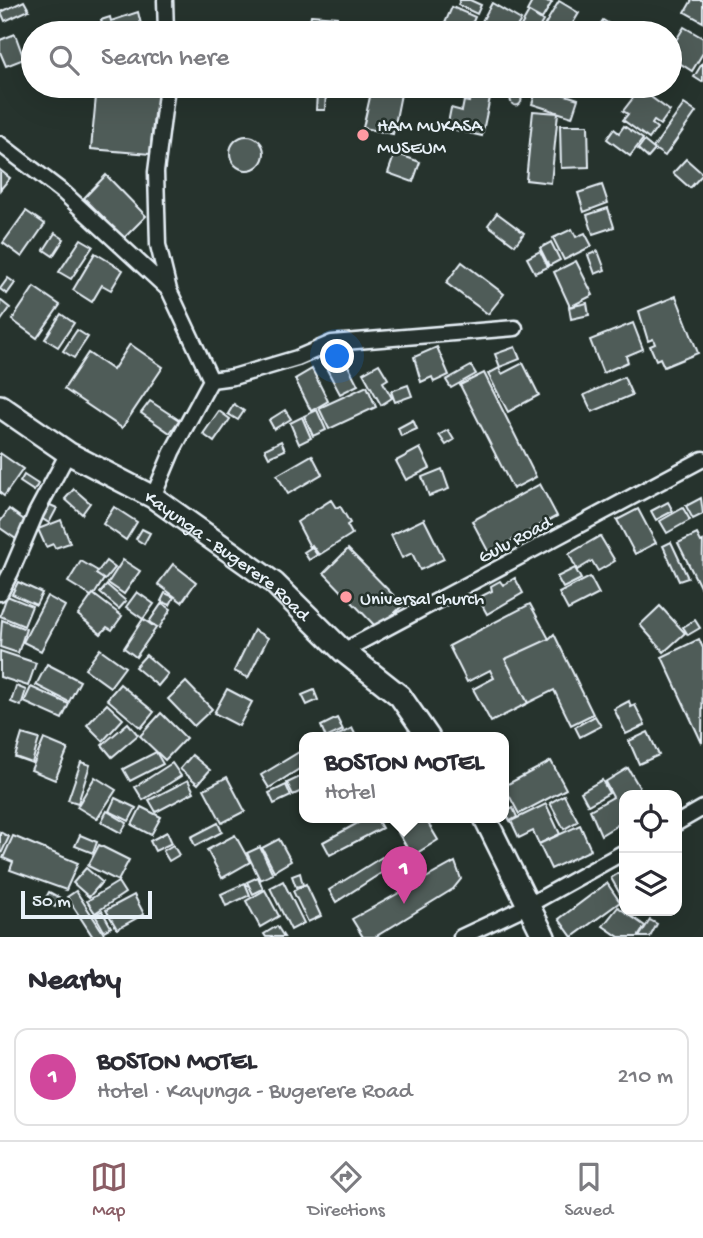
<!DOCTYPE html>
<meta charset="utf-8">
<style>
:root{--surface:#fff;--page:#f7f7f7;--text:#2b2b33;--muted:#7c7c81;--line:#e1e1e2;--accent:#8a5d65}
body{margin:0;font-family:"Gochi Hand",sans-serif;background:var(--page);color:var(--text)}
.controls{position:absolute;right:21px;bottom:21px;display:grid;overflow:hidden;border-radius:14px;box-shadow:0 7px 28px #0002}
.controls button{width:63px;height:63px;display:grid;place-items:center;padding:0;border:0;border-bottom:2px solid var(--line);background:var(--surface);color:var(--text);font:35px sans-serif}
.scale{position:absolute;left:21px;bottom:18px;width:131px;box-sizing:border-box;padding-left:7px;border:4px solid #e8f1f8;border-top:0;font-size:19px;line-height:24px;white-space:nowrap;color:#e8f1f8;-webkit-text-stroke:5px #26332d;paint-order:stroke}
.you{position:absolute;left:338px;top:357px;width:24px;height:24px;margin:-18px;border:5px solid #fff;border-radius:50%;background:#1a73e8;box-shadow:0 0 0 10px #1a73e833}
.badge{display:grid;place-items:center;width:46px;height:46px;border-radius:50%;background:var(--accent);color:#fff;font-size:23px;font-weight:700}
.pin{position:absolute;translate:-50% -58px;filter:drop-shadow(0 2px 4px #0008)}
.pin::after{content:'';position:absolute;top:37px;width:24px;height:21px;background:inherit;clip-path:polygon(0 0,100% 0,50% 100%)}
.popup{position:absolute;left:299px;top:732px;width:210px;height:91px;box-sizing:border-box;display:grid;place-content:center;border-radius:14px;background:var(--surface);filter:drop-shadow(0 2px 5px #0005);font-size:23px;white-space:nowrap;color:var(--muted)}
.popup b{font-size:26px;color:var(--text)}
.popup::after{content:'';position:absolute;left:50%;top:100%;margin-left:-14px;border:14px solid transparent;border-top-color:var(--surface)}
.list{margin:0;padding:0;list-style:none}
h2{display:flex;justify-content:space-between;align-items:center;height:91px;margin:0;padding:0 28px;font-size:30px}
h2 small{font-size:23px;font-weight:400;color:var(--muted)}
.list li{display:grid;grid-template-columns:46px 1fr auto;gap:21px;align-items:center;box-sizing:border-box;height:98px;margin:0 14px 14px;padding:0 14px;border:2px solid var(--line);border-radius:14px}
.list b{display:block;font-size:26px;white-space:nowrap}
.list p{margin:0;font-size:23px;white-space:nowrap;color:var(--muted)}
.list em{font-size:23px;font-style:normal;color:var(--muted)}
.icon{flex:none;width:38px;height:38px;fill:none;stroke:currentColor;stroke-width:2;stroke-linecap:round;stroke-linejoin:round}
.map{position:relative;flex:none;width:703px;height:937px;overflow:hidden}
.search{position:absolute;background:var(--surface);box-shadow:0 7px 28px #0002;left:21px;right:21px;top:21px;height:77px;display:flex;align-items:center;gap:18px;box-sizing:border-box;padding:0 24px;border-radius:38px;color:var(--muted);font-size:26px}
.sheet{height:203px;background:var(--surface)}
nav{display:flex;justify-content:space-around;align-items:center;box-sizing:border-box;height:98px;border-top:2px solid var(--line);background:var(--surface);font-size:19px;color:var(--muted)}
nav a{display:grid;justify-items:center;gap:4px}
nav .on{color:var(--accent)}
.map>svg:first-child{display:block}
</style>
<div class="map">
<svg width="703" height="937" viewBox="0 0 703 937">
<rect width="100%" height="100%" fill="#26332d"/>
<filter id="ink" filterUnits="userSpaceOnUse"><feTurbulence type="fractalNoise" baseFrequency=".0143" numOctaves="2"/><feDisplacementMap in="SourceGraphic" scale="14" xChannelSelector="R" yChannelSelector="G"/><feConvolveMatrix kernelMatrix="1 2 1 2 8 2 1 2 1" color-interpolation-filters="sRGB"/></filter>
<g filter="url(#ink)">
<!-- building -->
<g fill="#505c59" stroke="#e8f1f8" stroke-width="2">
<polygon points="460,0 470,0 481,5 477,14 458,5"/>
<polygon points="533,0 552,2 542,19 527,11"/>
<polygon points="692,0 703,0 703,22 685,12"/>
<polygon points="24,1 29,10 5,21 1,12"/>
<polygon points="559,1 579,13 567,33 540,33"/>
<polygon points="492,3 521,20 513,33 499,33 481,23"/>
<polygon points="452,7 475,17 468,33 445,23"/>
<polygon points="138,12 142,28 126,33 105,33 101,20 110,17 111,21"/>
<polygon points="529,12 543,21 536,33 517,33"/>
<polygon points="311,15 337,17 335,28 309,25"/>
<polygon points="603,20 624,33 594,33"/>
<polygon points="443,26 468,33 441,33"/>
<polygon points="684,27 703,38 703,53 692,71 670,57 670,50"/>
<polygon points="15,34 24,59 6,66 0,52 0,40"/>
<polygon points="703,62 703,81 702,82 694,77"/>
<polygon points="97,86 163,86 160,114 154,114 150,154 91,149"/>
<polygon points="371,86 407,86 406,93"/>
<polygon points="478,86 492,88 482,136 447,128 451,108 462,111 464,101 469,102 471,95 475,96"/>
<polygon points="538,86 578,99 572,117 532,104"/>
<polygon points="372,88 401,94 393,134 363,128"/>
<polygon points="644,92 670,111 660,125 654,121 652,124 657,128 649,139 623,120 628,114 623,111 637,93 641,96"/>
<polygon points="317,93 326,94 325,110 316,110"/>
<circle cx="516" cy="100" r="5.5"/>
<polygon points="684,104 696,112 665,156 653,148"/>
<polygon points="533,111 558,113 551,183 526,180"/>
<polygon points="560,125 588,125 589,167 561,168"/>
<polygon points="624,126 643,139 630,156 607,139 614,129 619,133"/>
<circle cx="247" cy="153" r="17"/>
<polygon points="644,141 655,150 648,158 638,149"/>
<polygon points="395,153 420,162 413,182 388,173"/>
<polygon points="686,159 703,174 690,188 673,173"/>
<polygon points="0,170 10,178 0,190"/>
<polygon points="106,175 146,216 124,238 84,198"/>
<polygon points="602,185 608,203 584,212 578,193"/>
<polygon points="608,208 614,227 593,234 587,215"/>
<polygon points="26,211 45,224 22,257 3,243"/>
<polygon points="497,213 524,233 515,245 488,225"/>
<polygon points="572,229 576,237 585,233 592,246 564,260 553,238"/>
<polygon points="55,233 64,239 53,256 44,250"/>
<polygon points="81,239 93,246 71,279 59,272"/>
<polygon points="551,242 560,260 549,266 540,248"/>
<polygon points="540,251 548,267 535,273 527,258"/>
<polygon points="598,251 605,270 595,274 588,255"/>
<polygon points="95,253 123,270 111,290 102,285 92,302 73,290"/>
<polygon points="576,261 593,295 570,307 554,272"/>
<polygon points="462,262 504,294 488,314 446,283"/>
<polygon points="8,278 15,283 7,294 0,289"/>
<polygon points="34,287 60,305 37,338 12,320"/>
<polygon points="676,296 698,353 664,367 660,358 656,360 650,346 655,344 653,339 648,341 639,311"/>
<polygon points="0,300 10,308 0,322"/>
<polygon points="587,303 589,315 571,319 569,307"/>
<polygon points="61,314 74,323 58,347 45,339"/>
<polygon points="633,323 643,349 626,356 628,362 603,373 590,340"/>
<polygon points="77,330 88,337 74,358 63,351"/>
<polygon points="130,344 163,367 122,428 64,389 88,353 113,370"/>
<polygon points="437,347 449,375 434,382 432,377 421,382 414,357"/>
<polygon points="515,347 520,359 500,367 495,354"/>
<polygon points="343,356 358,385 340,394 325,366"/>
<polygon points="523,363 539,395 508,412 488,374 499,368 502,374"/>
<polygon points="379,364 388,379 383,382 392,398 381,405 363,373"/>
<polygon points="471,366 476,374 451,388 446,380"/>
<polygon points="312,369 328,401 311,411 295,379"/>
<polygon points="484,373 536,477 513,489 460,385"/>
<polygon points="624,377 632,395 592,412 584,395"/>
<polygon points="408,385 412,396 395,402 391,391"/>
<polygon points="367,386 376,407 329,429 319,408"/>
<polygon points="150,401 179,420 170,433 141,413"/>
<polygon points="234,404 244,411 238,420 228,414"/>
<polygon points="285,410 291,419 274,429 269,420"/>
<polygon points="317,410 326,430 313,436 304,416"/>
<polygon points="219,411 230,419 214,442 203,434"/>
<polygon points="302,417 311,438 299,444 290,423"/>
<polygon points="413,420 417,429 401,436 398,428"/>
<polygon points="448,430 454,440 446,445 439,435"/>
<polygon points="281,441 285,450 269,457 265,449"/>
<polygon points="420,448 430,468 406,480 396,461"/>
<polygon points="0,453 23,469 4,496 0,493"/>
<polygon points="312,455 322,474 288,494 277,475"/>
<polygon points="442,469 449,489 429,496 422,477"/>
<polygon points="24,475 38,484 34,491 20,482"/>
<polygon points="540,484 557,516 489,553 472,521"/>
<polygon points="74,489 90,503 82,514 65,499"/>
<polygon points="701,498 703,514 693,519 686,506"/>
<polygon points="331,500 336,508 340,506 350,523 347,525 352,534 319,555 312,545 310,547 297,522"/>
<polygon points="668,502 673,511 656,520 651,511"/>
<polygon points="48,504 57,508 49,523 41,518"/>
<polygon points="114,507 137,522 126,540 103,524"/>
<polygon points="683,508 690,520 667,533 660,521"/>
<polygon points="9,509 27,522 16,539 0,528 0,522"/>
<polygon points="638,509 656,543 635,554 617,520"/>
<polygon points="424,519 444,559 420,570 412,553 402,558 391,535"/>
<polygon points="61,520 70,543 55,548 53,544 46,547 38,529"/>
<polygon points="142,529 150,533 144,544 136,539"/>
<polygon points="697,534 701,542 703,541 702,591 678,543"/>
<polygon points="600,536 615,561 598,571 592,561 577,570 569,554"/>
<polygon points="671,542 688,578 679,581 663,546"/>
<polygon points="312,547 317,555 309,560 304,552"/>
<polygon points="348,549 403,605 378,629 324,573"/>
<polygon points="123,560 140,571 124,594 108,583"/>
<polygon points="81,561 98,571 96,574 104,579 94,595 91,596 68,582"/>
<polygon points="106,561 115,568 105,580 96,574"/>
<polygon points="173,564 196,582 182,602 158,584"/>
<polygon points="575,568 581,579 563,588 557,577"/>
<polygon points="590,577 599,594 568,610 559,593"/>
<polygon points="515,578 523,593 487,614 478,598 492,591 491,586 500,581 503,585"/>
<polygon points="18,582 42,593 36,605 12,594"/>
<polygon points="107,585 126,601 119,609 100,593"/>
<polygon points="137,592 154,604 143,619 126,607"/>
<polygon points="165,593 174,597 170,605 161,601"/>
<polygon points="93,594 122,616 112,630 107,627 101,634 78,615"/>
<polygon points="7,596 32,606 24,626 0,616"/>
<polygon points="47,596 65,606 41,651 23,642"/>
<polygon points="162,603 171,609 159,628 149,622"/>
<polygon points="530,604 549,639 507,661 528,703 491,722 473,689 494,678 490,670 467,682 449,646"/>
<polygon points="660,606 685,633 664,652 640,625"/>
<polygon points="143,619 156,628 136,657 124,648"/>
<polygon points="2,620 26,629 18,653 0,647"/>
<polygon points="695,620 700,628 688,635 683,627"/>
<polygon points="254,630 268,638 248,678 234,671"/>
<polygon points="554,634 593,714 571,725 554,690 528,703 505,659 549,639"/>
<polygon points="699,639 703,648 702,743 662,657"/>
<polygon points="100,649 125,667 110,687 85,669"/>
<polygon points="0,651 36,663 28,686 0,677"/>
<polygon points="146,655 168,674 158,686 135,667"/>
<polygon points="47,664 80,681 69,702 36,685"/>
<polygon points="186,682 212,709 194,726 168,699"/>
<polygon points="120,684 154,712 141,728 107,699"/>
<polygon points="16,686 26,690 21,706 11,702"/>
<polygon points="31,687 69,704 62,719 24,702"/>
<polygon points="227,689 252,702 239,726 214,713"/>
<polygon points="314,690 318,700 307,705 302,695"/>
<polygon points="629,701 631,707 635,705 645,725 626,734 614,709"/>
<polygon points="107,704 123,719 103,741 87,725"/>
<polygon points="161,713 186,738 165,760 140,736"/>
<polygon points="595,716 601,726 580,737 575,727"/>
<polygon points="337,718 343,730 326,738 321,726"/>
<polygon points="128,723 138,735 112,757 102,745"/>
<polygon points="352,728 357,738 333,738"/>
<polygon points="648,732 659,755 639,764 629,741"/>
<polygon points="22,734 39,739 32,763 15,757"/>
<polygon points="44,739 68,749 55,780 31,770"/>
<polygon points="304,749 304,766 269,788 261,775"/>
<polygon points="156,752 163,764 130,781 123,769"/>
<polygon points="192,755 210,770 198,784 180,769"/>
<polygon points="551,761 566,789 519,814 504,786"/>
<polygon points="81,762 90,765 78,803 68,800"/>
<polygon points="172,763 181,776 143,800 135,787"/>
<polygon points="628,768 644,795 624,795 624,821 601,835 590,810 613,797 605,782"/>
<polygon points="304,775 304,790 293,795 287,783"/>
<polygon points="95,777 116,790 97,819 77,807"/>
<polygon points="227,777 245,811 222,823 204,789"/>
<polygon points="188,780 194,792 156,812 149,800"/>
<polygon points="602,780 609,793 588,805 581,792"/>
<polygon points="286,785 291,796 274,804 269,793"/>
<polygon points="564,795 578,821 564,829 550,803"/>
<polygon points="115,798 136,808 129,821 109,811"/>
<polygon points="546,804 560,834 539,844 533,831 519,838 511,821"/>
<polygon points="141,807 161,817 151,835 132,825"/>
<polygon points="513,808 517,817 510,821 505,812"/>
<polygon points="107,811 127,823 121,833 101,822"/>
<polygon points="367,818 376,818 382,828 330,855 323,842"/>
<polygon points="413,818 425,818 438,840 412,856 396,829"/>
<polygon points="218,823 222,832 195,846 191,837"/>
<polygon points="580,825 591,850 551,869 539,844"/>
<polygon points="0,832 9,837 0,856"/>
<polygon points="167,832 172,843 155,851 150,841"/>
<polygon points="80,835 97,842 93,853 75,846"/>
<polygon points="235,835 250,862 222,878 207,850"/>
<polygon points="13,836 78,863 66,890 10,870 13,862 3,858"/>
<polygon points="279,839 291,861 274,871 262,848"/>
<polygon points="99,845 129,860 118,881 88,866"/>
<polygon points="173,845 179,855 169,861 163,851"/>
<polygon points="260,847 273,874 260,880 247,853"/>
<polygon points="382,857 389,868 336,902 329,890"/>
<polygon points="455,862 461,879 453,889 375,937 363,937 352,919"/>
<polygon points="86,868 102,882 89,897 73,883"/>
<polygon points="300,873 303,885 296,887 292,876"/>
<polygon points="619,873 624,881 624,891 620,894 611,878"/>
<polygon points="258,877 263,889 253,894 247,882"/>
<polygon points="283,881 304,923 291,930 270,888"/>
<polygon points="118,882 125,893 95,913 87,901"/>
<polygon points="245,883 250,895 226,906 221,894"/>
<polygon points="607,883 620,902 572,937 559,919"/>
<polygon points="306,884 321,916 308,922 293,891"/>
<polygon points="265,890 279,916 260,927 246,901"/>
<polygon points="76,891 106,937 93,937 67,897"/>
<polygon points="49,892 60,898 55,907 44,901"/>
<polygon points="134,895 144,914 117,929 106,910"/>
<polygon points="618,907 645,926 638,937 619,937 603,926"/>
<polygon points="102,911 111,927 104,931 95,915"/>
<polygon points="650,920 657,924 650,937 639,937"/>
<polygon points="277,926 284,937 266,937 264,934"/>
</g>
<g fill="none" stroke-linecap="round" stroke-linejoin="round">
<!-- street casing -->
<g stroke="#e8f1f8" stroke-width="19">
<g id="street">
<polyline points="165,0 166,33"/>
<polyline points="0,144 64,193 168,289"/>
<polyline points="211,380 233,377 297,358 332,343 515,328"/>
<polyline points="153,497 172,452 211,380 169,290 158,245 156,172 167,86"/>
<polyline points="0,593 11,572 36,513 68,453"/>
<polyline points="343,651 703,459"/>
<polyline points="677,823 703,808"/>
<polyline points="461,937 527,906 624,852"/>
</g>
</g>
<!-- primary casing -->
<g stroke="#e8f1f8" stroke-width="26">
<g id="primary">
<path id="s1" d="M0,406L68,453L153,497L274,583L343,651L400,696L429,738"/>
<polyline points="485,818 544,937"/>
</g>
</g>
<!-- street -->
<use href="#street" stroke="#26332d" stroke-width="14"/>
<!-- primary -->
<use href="#primary" stroke="#26332d" stroke-width="21"/>
</g>
</g>
<!-- markers -->
<g fill="#ff9aa2" stroke="#26332d" stroke-width="2.5">
<circle cx="363" cy="135" r="7"/>
<circle cx="346" cy="597" r="7"/>
</g>
<g text-anchor="middle" stroke-width="5" stroke-linejoin="round" paint-order="stroke">
<!-- poi labels -->
<g font-size="19" fill="#e8f1f8" stroke="#26332d" text-anchor="start">
<text x="377" y="131">HAM MUKASA<tspan x="377" dy="22">MUSEUM</tspan></text>
<text x="360" y="604">Universal church</text>
</g>
<!-- street labels -->
<g font-size="19" fill="#e8f1f8" stroke="#26332d">
<text transform="translate(514 538) rotate(-28)" y="7">Gulu Road</text>
<text dy="7" stroke="none"><textPath href="#s1" startOffset="273">Kayunga - Bugerere Road</textPath></text>
</g>
</g>
</svg>
<div class="controls">
<button><svg class="icon" aria-label="locate" viewBox="0 0 24 24"><circle cx="12" cy="12" r="6"/><path d="M12 2v4M12 18v4M2 12h4M18 12h4"/></svg></button>
<button><svg class="icon" aria-label="layers" viewBox="0 0 24 24"><path d="M12 4l9 5-9 5-9-5zM3 14l9 5 9-5"/></svg></button>
</div>
<div class="scale">50 m</div>
<div class="you"></div>
<div class="pin badge" style="left:404px;top:904px;background:#d1479c">1</div>
<div class="popup"><b>BOSTON MOTEL</b>Hotel</div>
<div class="search"><svg class="icon" aria-label="search" viewBox="0 0 24 24"><circle cx="10" cy="10" r="6"/><path d="M15 15l6 6"/></svg>Search here</div>
</div>
<section class="sheet">
<h2>Nearby<small></small></h2>
<ul class="list">
<li><span class="badge" style="background:#d1479c">1</span><div><b>BOSTON MOTEL</b><p>Hotel · Kayunga - Bugerere Road</p></div><em>210 m</em></li>
</ul>
</section>
<nav>
<a class="on"><svg class="icon" aria-label="map" viewBox="0 0 24 24"><path d="M3 6l6-2 6 2 6-2v14l-6 2-6-2-6 2zM9 4v14M15 6v14"/></svg>Map</a>
<a><svg class="icon" aria-label="directions" viewBox="0 0 24 24"><path d="M12 3l9 9-9 9-9-9zM9 14v-3h6M13 9l2 2-2 2"/></svg>Directions</a>
<a><svg class="icon" aria-label="saved" viewBox="0 0 24 24"><path d="M7 4h10v16l-5-4-5 4z"/></svg>Saved</a>
</nav>
